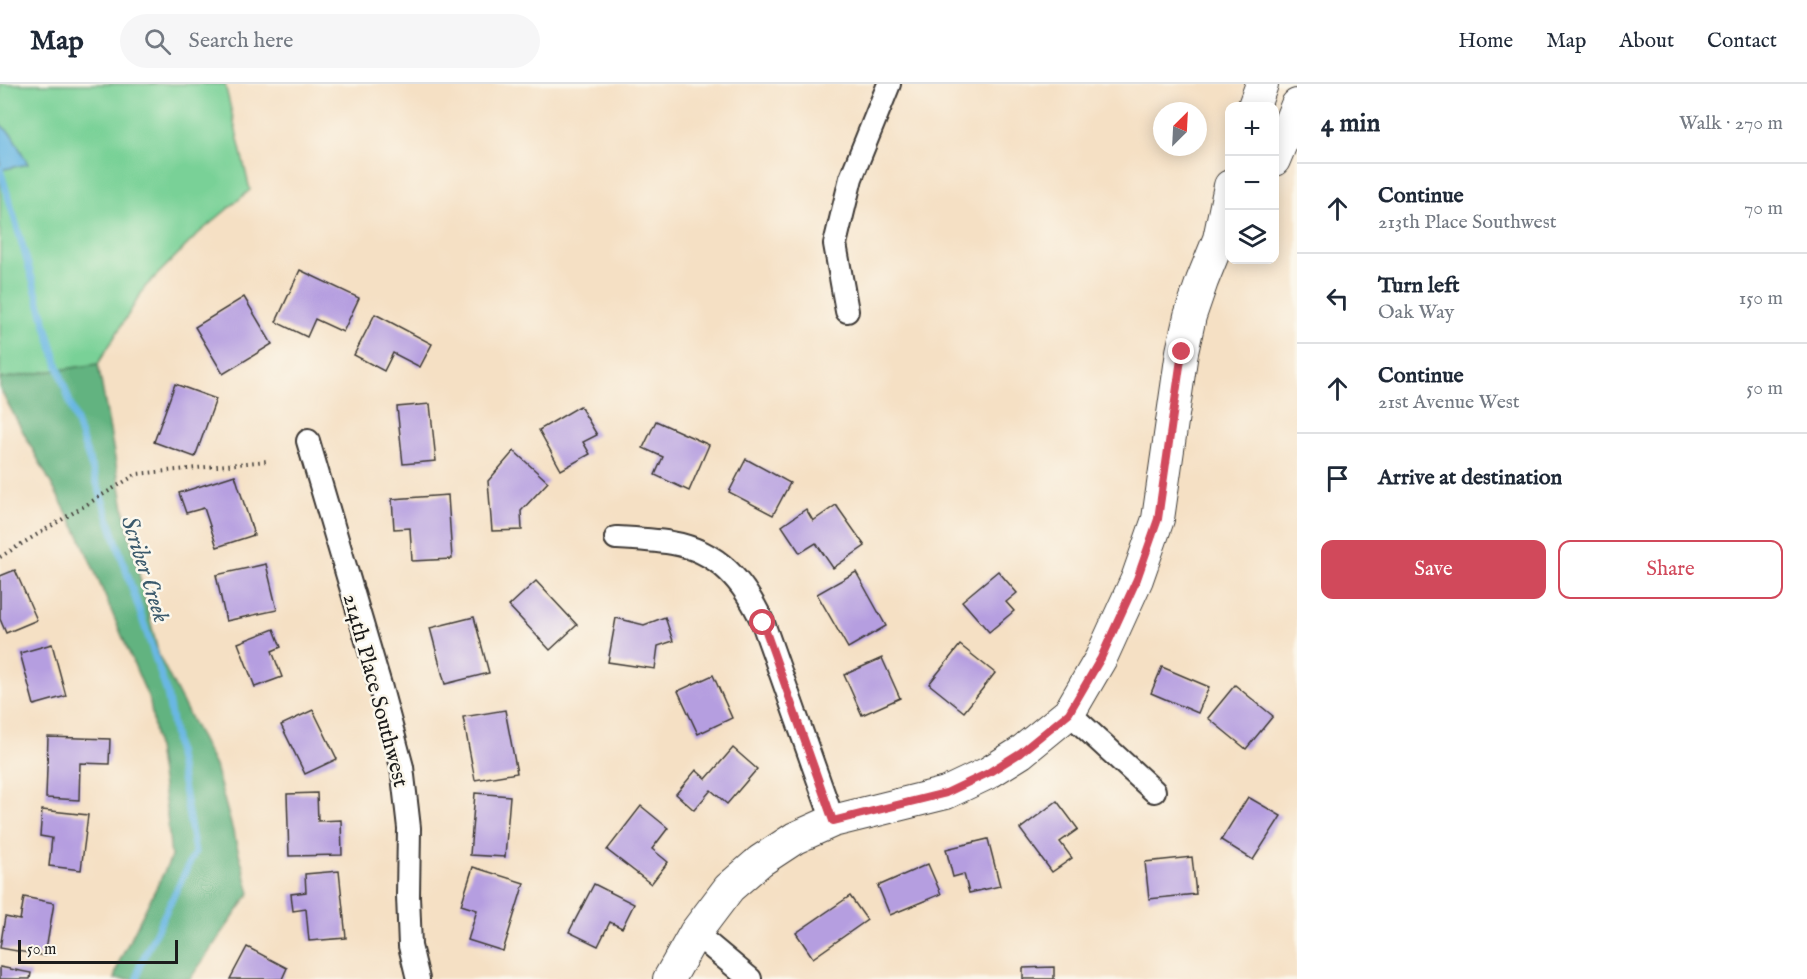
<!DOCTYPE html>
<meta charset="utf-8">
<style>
:root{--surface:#fff;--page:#f6f6f7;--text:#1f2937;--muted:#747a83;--line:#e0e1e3;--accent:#d1495b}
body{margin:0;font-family:"IM FELL English",serif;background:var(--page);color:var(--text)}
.controls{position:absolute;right:18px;top:18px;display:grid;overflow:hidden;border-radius:12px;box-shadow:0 3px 15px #0003}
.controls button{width:54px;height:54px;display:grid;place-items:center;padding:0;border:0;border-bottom:2px solid var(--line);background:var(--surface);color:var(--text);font:30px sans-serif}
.compass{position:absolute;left:1153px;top:18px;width:54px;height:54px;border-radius:50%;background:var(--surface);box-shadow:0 3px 15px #0003;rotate:24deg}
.scale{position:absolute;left:18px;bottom:15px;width:160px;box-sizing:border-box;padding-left:6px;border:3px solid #1c1c1c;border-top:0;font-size:16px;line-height:21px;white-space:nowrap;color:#1c1c1c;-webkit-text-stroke:4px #fbf7ec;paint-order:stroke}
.stop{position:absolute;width:18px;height:18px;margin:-14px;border:4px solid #d1495b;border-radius:50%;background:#fff}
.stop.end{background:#d1495b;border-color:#fff;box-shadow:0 2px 6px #0008}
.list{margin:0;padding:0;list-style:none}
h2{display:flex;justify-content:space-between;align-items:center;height:78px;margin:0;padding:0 24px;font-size:26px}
h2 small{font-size:20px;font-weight:400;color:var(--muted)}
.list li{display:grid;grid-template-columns:39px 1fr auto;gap:18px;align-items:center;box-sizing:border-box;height:90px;padding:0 24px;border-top:2px solid var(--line)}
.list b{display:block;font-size:22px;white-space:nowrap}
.list p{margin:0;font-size:20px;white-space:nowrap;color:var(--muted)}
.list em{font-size:20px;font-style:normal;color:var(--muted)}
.actions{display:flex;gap:12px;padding:18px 24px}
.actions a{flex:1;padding:14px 0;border:2px solid var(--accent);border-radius:12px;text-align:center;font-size:21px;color:var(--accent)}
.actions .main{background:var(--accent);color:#fff}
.icon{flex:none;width:33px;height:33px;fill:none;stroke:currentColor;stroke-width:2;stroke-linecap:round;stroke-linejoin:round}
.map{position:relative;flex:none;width:1297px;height:895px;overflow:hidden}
header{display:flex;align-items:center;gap:36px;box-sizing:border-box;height:84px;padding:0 30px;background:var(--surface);border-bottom:2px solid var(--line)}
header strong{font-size:28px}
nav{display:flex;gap:33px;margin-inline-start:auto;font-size:21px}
.search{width:420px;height:54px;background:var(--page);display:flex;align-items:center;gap:15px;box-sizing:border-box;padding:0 21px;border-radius:33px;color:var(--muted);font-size:22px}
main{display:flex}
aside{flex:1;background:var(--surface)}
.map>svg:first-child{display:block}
</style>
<header>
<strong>Map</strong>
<div class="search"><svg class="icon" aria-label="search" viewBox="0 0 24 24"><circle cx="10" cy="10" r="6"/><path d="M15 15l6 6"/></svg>Search here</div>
<nav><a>Home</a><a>Map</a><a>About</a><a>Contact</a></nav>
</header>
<main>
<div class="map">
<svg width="1297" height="895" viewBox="0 0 1297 895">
<rect width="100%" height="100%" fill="#fbf7ec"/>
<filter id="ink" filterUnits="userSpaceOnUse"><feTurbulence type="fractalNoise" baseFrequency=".0167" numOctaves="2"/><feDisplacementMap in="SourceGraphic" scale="12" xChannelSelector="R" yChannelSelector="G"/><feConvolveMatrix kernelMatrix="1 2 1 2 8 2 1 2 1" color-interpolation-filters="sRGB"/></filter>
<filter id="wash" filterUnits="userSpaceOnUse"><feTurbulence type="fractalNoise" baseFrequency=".008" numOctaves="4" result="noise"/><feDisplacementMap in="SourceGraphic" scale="24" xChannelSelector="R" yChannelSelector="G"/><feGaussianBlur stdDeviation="1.35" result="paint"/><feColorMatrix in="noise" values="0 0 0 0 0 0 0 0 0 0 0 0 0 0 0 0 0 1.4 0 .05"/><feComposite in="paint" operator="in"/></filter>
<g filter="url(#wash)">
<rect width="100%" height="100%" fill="#f5e0c4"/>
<!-- green -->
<polygon fill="#79d197" stroke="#4a765a" stroke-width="1.5" points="0,0 225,0 250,106 199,149 145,203 98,280 0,295"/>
<!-- forest -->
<polygon fill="#62b380" stroke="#3f684e" stroke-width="1.5" points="98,280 127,441 159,572 215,682 250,809 190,895 114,895 119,878 171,774 167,730 150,618 80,453 0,305 0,295"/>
<!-- water -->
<polygon fill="#69b7e3" stroke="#426a80" stroke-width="1.5" points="0,40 12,51 28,80 0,86"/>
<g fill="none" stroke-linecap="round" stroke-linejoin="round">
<!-- stream -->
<polyline stroke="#69b7e3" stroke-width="7" points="0,85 59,286 167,609 195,768 140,881 137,895"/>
</g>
<g id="blocks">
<!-- building -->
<g fill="#b59ee0">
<polygon points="300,186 359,214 343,248 315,235 307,253 276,238"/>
<polygon points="244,213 272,260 223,290 195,243"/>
<polygon points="375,230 432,260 420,283 393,269 384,287 354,271"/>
<polygon points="175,300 216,315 195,373 154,358"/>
<polygon points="430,320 436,377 403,380 397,323"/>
<polygon points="580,322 597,351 583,358 590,370 561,386 539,346"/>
<polygon points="656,337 709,361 689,407 655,391 663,373 643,364"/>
<polygon points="514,367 548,398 521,427 522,446 492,447 488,397"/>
<polygon points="746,375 790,399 773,431 729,408"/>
<polygon points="235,391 254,451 217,463 204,424 186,429 179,409"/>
<polygon points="448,411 452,475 412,477 410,444 394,445 392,415"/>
<polygon points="836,421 865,462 833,484 816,459 800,469 782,442 806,425 813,437"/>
<polygon points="266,480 277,526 226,537 216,491"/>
<polygon points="15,486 37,536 6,549 0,535 0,492"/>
<polygon points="998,487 1017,509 1006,518 1014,527 989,548 962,517"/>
<polygon points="856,488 886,542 848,564 817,510"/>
<polygon points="536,497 577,541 550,566 509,522"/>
<polygon points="474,533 489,589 445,600 430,544"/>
<polygon points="665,533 673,557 658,562 655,585 608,578 616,534 644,541"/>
<polygon points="274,545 281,563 272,567 282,593 255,603 238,559"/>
<polygon points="52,560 66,612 34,621 20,569"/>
<polygon points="960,561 995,589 964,628 929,600"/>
<polygon points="882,574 900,614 862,631 844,591"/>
<polygon points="1162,583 1209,603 1198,629 1151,609"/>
<polygon points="713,591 732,634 698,650 678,607"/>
<polygon points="1235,601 1273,632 1246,665 1208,634"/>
<polygon points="313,626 337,675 305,690 281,641"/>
<polygon points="505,626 517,689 475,696 463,633"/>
<polygon points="48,653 110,655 109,680 80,679 79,716 46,714"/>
<polygon points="733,664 757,685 727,720 711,706 694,726 676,710 696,686 706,695"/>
<polygon points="317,709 318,737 341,736 342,771 289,772 287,710"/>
<polygon points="475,709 510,712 505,773 470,771"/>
<polygon points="1248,713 1281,732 1253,776 1221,756"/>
<polygon points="1057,717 1078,745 1060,758 1072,774 1052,788 1020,745"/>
<polygon points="641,722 668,744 652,765 668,778 651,800 607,766"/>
<polygon points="42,726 88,731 81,786 49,782 52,754 40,752"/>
<polygon points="988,755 1000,802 969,809 964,790 953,793 946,765"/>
<polygon points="1192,773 1196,810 1149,815 1145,778"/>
<polygon points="928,780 941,810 890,831 878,802"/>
<polygon points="473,783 524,799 503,867 468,856 477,826 461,821"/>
<polygon points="339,787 346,854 309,857 306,825 293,827 291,810 306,808 305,790"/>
<polygon points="594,800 634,820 622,844 610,838 598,862 569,848"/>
<polygon points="850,812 867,836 813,874 796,849"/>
<polygon points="24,813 54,819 45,872 0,864 5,833 20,836"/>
<polygon points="247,863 287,884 282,895 230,895"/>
<polygon points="0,883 31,889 30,895 0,895"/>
<polygon points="1054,883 1054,895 1023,895 1023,884"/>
</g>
</g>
</g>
<g filter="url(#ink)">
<use href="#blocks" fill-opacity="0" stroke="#3d3935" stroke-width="1.5"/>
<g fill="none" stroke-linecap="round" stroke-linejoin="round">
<!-- street casing -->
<g stroke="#3d3935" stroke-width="26">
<g id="street">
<polyline points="847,227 835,160 851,94 889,0"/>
<polyline points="308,357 380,601 402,683 409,744 408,812 410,862 418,895"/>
<path d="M616,454C634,455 653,456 672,459C719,467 744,498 763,539L833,737"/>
<polyline points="1069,629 1154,707"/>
<polyline points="695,849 750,895"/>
</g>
</g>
<!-- secondary casing -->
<g stroke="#3d3935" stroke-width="34">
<g id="secondary">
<polyline points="1254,22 1262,0"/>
<polyline points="1274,76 1297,21"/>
<polyline points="669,895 695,849 729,804 760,777 795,754 833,737 946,709 988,689 1020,669 1069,629 1101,574 1137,495 1158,435 1182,268 1190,232 1202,197 1219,155 1230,102"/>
</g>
</g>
<!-- path -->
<polyline stroke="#3d3935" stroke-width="4" stroke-dasharray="1.5 4.5" stroke-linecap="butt" points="0,473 137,390 267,377"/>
<!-- street -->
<use href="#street" stroke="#fff" stroke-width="22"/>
<!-- secondary -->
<use href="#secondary" stroke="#fff" stroke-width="32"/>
</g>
</g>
<g fill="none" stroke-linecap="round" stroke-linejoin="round" filter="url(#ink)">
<!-- route -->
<polyline stroke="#d1495b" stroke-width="8" points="763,539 833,737 946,709 988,689 1020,669 1069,629 1101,574 1137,495 1158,435 1182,268"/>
</g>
<g text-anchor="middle" stroke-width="5" stroke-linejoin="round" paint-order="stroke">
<!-- street labels -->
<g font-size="22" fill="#1c1c1c" stroke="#fbf7ec">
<text transform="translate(377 606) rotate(75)" y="8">214th Place Southwest</text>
</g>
<!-- water labels -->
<g font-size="24" font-style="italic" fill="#3b5a6c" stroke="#fbf7ec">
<text transform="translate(146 485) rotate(72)" y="8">Scriber Creek</text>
</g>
</g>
</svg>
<div class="controls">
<button>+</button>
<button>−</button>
<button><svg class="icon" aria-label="layers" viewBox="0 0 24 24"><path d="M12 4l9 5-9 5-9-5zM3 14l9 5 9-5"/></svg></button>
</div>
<svg class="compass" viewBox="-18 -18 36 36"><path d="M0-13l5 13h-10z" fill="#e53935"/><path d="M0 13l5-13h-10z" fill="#747a83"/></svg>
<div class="scale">50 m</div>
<div class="stop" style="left:763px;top:539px"></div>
<div class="stop end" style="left:1182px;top:268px"></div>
</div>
<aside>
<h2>4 min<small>Walk · 270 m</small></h2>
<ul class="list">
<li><svg class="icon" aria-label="ahead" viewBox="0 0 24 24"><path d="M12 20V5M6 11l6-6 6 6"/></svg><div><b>Continue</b><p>213th Place Southwest</p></div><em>70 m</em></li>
<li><svg class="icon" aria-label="left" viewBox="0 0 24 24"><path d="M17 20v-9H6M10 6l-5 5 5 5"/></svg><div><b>Turn left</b><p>Oak Way</p></div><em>150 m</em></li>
<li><svg class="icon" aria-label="ahead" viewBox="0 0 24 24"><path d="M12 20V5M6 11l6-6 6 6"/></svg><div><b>Continue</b><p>21st Avenue West</p></div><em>50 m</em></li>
<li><svg class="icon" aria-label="arrive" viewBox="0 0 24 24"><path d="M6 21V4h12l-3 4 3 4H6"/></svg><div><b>Arrive at destination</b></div></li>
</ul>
<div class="actions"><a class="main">Save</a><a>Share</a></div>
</aside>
</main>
